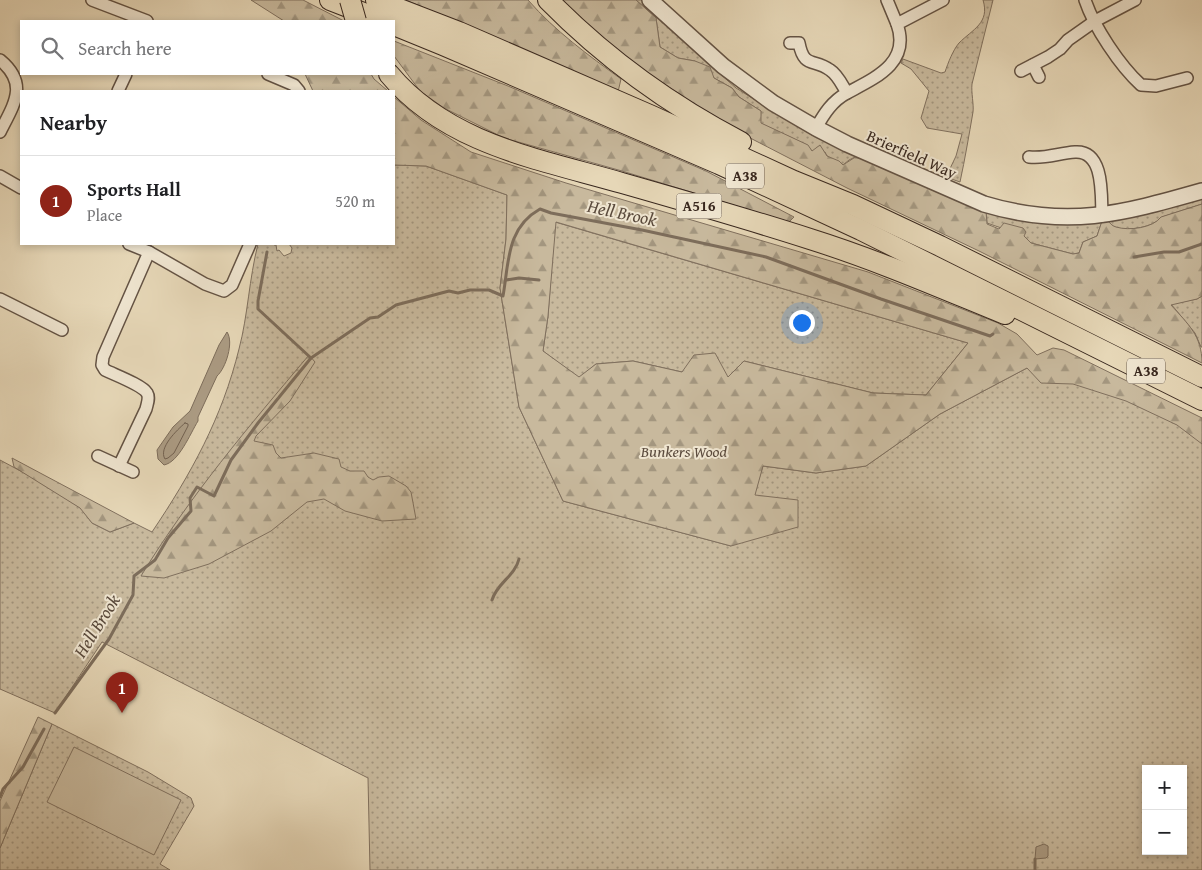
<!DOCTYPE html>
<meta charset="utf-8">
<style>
:root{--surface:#fff;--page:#f2f2f2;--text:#202124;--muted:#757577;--line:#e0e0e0;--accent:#8f2418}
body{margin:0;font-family:"Gentium Book Plus",serif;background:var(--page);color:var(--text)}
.controls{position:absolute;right:15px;bottom:15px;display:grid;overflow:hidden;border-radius:0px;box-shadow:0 2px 8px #0003}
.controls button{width:45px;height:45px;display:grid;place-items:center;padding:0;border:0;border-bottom:1px solid var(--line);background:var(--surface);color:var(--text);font:25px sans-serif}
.you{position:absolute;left:801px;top:322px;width:18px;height:18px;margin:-12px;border:4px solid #fff;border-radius:50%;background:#1a73e8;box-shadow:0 0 0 8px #1a73e833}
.badge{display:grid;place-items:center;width:32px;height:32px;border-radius:50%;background:var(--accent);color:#fff;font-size:16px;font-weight:700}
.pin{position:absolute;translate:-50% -41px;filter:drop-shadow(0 1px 2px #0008)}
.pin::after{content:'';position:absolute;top:26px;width:18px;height:15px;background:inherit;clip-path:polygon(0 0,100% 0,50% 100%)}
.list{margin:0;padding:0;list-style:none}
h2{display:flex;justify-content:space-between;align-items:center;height:65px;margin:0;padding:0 20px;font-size:21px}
h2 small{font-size:16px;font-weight:400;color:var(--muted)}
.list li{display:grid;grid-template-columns:32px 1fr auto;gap:15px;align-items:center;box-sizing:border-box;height:90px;padding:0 20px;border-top:1px solid var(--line)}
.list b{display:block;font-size:19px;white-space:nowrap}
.list p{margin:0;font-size:16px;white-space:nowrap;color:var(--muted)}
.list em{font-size:16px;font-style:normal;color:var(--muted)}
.icon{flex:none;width:28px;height:28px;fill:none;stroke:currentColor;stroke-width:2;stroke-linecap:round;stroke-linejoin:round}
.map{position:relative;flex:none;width:1202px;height:870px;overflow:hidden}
.search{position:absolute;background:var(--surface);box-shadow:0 2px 8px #0003;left:20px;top:20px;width:375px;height:55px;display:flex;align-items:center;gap:12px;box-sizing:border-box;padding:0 18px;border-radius:0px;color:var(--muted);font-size:19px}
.panel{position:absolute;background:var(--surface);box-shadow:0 2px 8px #0003;left:20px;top:90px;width:375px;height:155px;border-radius:0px}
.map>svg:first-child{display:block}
</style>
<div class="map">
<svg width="1202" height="870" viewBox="0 0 1202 870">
<defs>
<pattern id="grass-dots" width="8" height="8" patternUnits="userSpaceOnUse" patternTransform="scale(1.25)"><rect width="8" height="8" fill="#c8b99d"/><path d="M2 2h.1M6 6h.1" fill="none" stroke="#a3967f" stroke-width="1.8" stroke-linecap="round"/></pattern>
<pattern id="forest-firs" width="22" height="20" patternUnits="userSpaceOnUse" patternTransform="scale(1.25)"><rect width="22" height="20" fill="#c8b99d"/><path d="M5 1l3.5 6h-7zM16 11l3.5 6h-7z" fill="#a3967f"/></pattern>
</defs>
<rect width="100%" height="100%" fill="#e6d7b7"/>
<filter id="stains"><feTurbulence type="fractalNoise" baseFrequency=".004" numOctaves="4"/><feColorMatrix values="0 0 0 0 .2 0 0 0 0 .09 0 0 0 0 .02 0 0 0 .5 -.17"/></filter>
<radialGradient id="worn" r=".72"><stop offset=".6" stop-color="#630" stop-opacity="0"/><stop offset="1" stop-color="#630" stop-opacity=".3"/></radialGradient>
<!-- grass -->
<g fill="url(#grass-dots)" stroke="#80705e" fill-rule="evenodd">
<polygon points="636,0 641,0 672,31 736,88 815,137 857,156 849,160 843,165 827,156 825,152 812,151 807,145 760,123 761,111 739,97 732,88 714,78 695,61 678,58 660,47 656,18"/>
<path d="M983,0H993L972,84C971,92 974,105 973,112C969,135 965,159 960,182L946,177L956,156L962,134L927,128L921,118L929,91L911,69L901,63L903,59L941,73L945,72C948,63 953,50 959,43C973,29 990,23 983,0Z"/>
<path d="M394,165L426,166L507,195L506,239L500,288L519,407L563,501L731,546L754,495L763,466L816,473L866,466L940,414L1027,368L1124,389L1202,439V870H370L368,778L102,642L55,713L0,689V460L28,475L81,508L92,523L110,532L134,523L152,532C191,474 222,418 239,349C248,315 249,279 258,244H274V245H276L277,251L279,250L284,256L291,253L292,248L289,244H394ZM1146,769H1183V851H1146Z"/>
<path d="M1202,195V204L1162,217C1155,227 1123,233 1113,226C1110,225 1109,222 1107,220Z"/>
<polygon points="986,211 1102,221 1097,236 1083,242 1079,253 1073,254 1031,243 1024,236 987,223"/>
<polygon points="555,222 968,343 926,395 873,393 744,361 728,377 682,372 633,361 596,364 579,378 543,351 548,316"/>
<polygon points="1202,296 1202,347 1201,347 1195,333 1171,304 1197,299"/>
<polygon points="52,724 148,772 191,798 194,806 160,864 170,870 0,870 0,848"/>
</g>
<!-- forest -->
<g fill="url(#forest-firs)" stroke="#80705e" fill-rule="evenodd">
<polygon points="251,0 303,0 344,21 284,21"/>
<path d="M406,0H528C555,31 588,55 621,79L618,92Z"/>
<path d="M561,0H636L656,18L660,47L678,58L695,61L710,67L714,78L732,88L739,97L761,111V123L808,145L812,151L820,145L827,156L839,161L843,165L857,156L986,211L987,224L999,229L1004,223L1023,228L1026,232L1024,236L1031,243L1073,254L1079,253L1083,242L1097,236L1102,221L1107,220C1110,223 1112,226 1116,227C1129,231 1153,228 1161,217L1202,204V296L1197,299L1171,305C1188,324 1202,336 1202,363L979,251L847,188L725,125L627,59Z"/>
<polygon points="394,41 508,86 706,171 794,217 789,222 622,171 504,138 444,108 420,91 394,56"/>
<polygon points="305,74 371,74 374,79 388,91 313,91"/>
<path d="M394,97L421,120L471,152L566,183L868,272L998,323L1017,334L1037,355L1053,348L1064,350L1202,418V444L1177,425L1126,401L1073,384L1041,383L1027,368L940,414L866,466L816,473L763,466L755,495L798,500V527L731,546L563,501L519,407L500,288L506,239L507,195L426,166L394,165ZM556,222L968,343L926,395L873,393L744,361L728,377L715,353L694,355L682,372L633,361L596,364L579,377L543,351L548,316Z"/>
<path d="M309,355L315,362L290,401L256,436L254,441L273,445L276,453L281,458L314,453L339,459L341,467L350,471H364L368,477L373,480L379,477L389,476L406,486L411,492L416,519L382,521L345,511L324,499L307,502L271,531L209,564L164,578L141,576C189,497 249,426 309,355Z"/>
<polygon points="12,458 134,523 110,532 92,523 80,508 14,467"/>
<polygon points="38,717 52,724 0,848 0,801"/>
</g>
<!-- pitch -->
<polygon fill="#c8b99d" stroke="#80705e" points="74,747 181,800 154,855 47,802"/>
<!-- water -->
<g fill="#ab9b83" stroke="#7d6d5b">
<path d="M227,332C234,342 226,368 217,376L198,417V421C190,434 179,462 164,465L158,459L157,450L173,427L190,411L219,345Z"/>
<polygon points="1044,844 1048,846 1048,856 1046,858 1035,859 1036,847"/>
</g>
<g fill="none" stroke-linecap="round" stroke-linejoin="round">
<!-- shore -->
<path stroke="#726150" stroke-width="1" d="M185,423L188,424V426L174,453L168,458L165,459C158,448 177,430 185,423Z"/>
<!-- stream -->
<g stroke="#7d6d5b" stroke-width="3">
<path d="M267,252L258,301V309L311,358L370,318L378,317L396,305L449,291L458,293L470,290H489L503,296C509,263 506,228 540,209L551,213L642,230L766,257L881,299L990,336L993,334"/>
<polyline points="1134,257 1164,252 1179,252 1202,244"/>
<polyline points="506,280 519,278 539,280"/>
<path d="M492,600C497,583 515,576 519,559"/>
<polyline points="55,713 109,639 133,595 134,576 155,560 168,538 191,511 190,498 197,487 214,496 231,460 258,423 311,358"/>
<polyline points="0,797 3,789 23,767 44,729"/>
<polyline points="1035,870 1035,859"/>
</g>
<!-- minor casing -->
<g stroke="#645344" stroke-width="14">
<g id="minor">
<polyline points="92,0 147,21"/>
<polyline points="887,0 897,24"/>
<path d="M1085,0C1094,27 1120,66 1141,85L1156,86L1187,78"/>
<path d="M790,43H799C804,69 814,58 830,70C838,75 842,85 847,93C832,101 824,114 816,128"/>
<path d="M0,60C29,84 14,104 0,132"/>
<polyline points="1033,65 1039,77"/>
<polyline points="1021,71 1048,57 1060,49 1068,40 1095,21 1135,0"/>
<polyline points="268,74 294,85 299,91"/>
<polyline points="118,91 126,74"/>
<path d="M847,93C875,78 911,63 897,24L943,0"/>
<path d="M1029,157C1046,159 1059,153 1075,152C1105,150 1101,197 1102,216"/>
<polyline points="0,176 21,188"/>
<polyline points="129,244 149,252 205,284 224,291 232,285 250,244"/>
<polyline points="0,299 62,330"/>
<polyline points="98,456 133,472"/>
<path d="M119,466L146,409C147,404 150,398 147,393C142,385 115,375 105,370L102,365L103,357L149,252"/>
</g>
</g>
<!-- tertiary casing -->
<g stroke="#645344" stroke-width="18">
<path id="tertiary" d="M650,0L723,66L773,103L816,128L847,144L984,204C1067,229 1121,214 1202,191"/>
</g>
<!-- trunk casing -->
<g stroke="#38271e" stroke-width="22">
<g id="trunk">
<polyline points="330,0 384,21"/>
<polyline points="376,0 459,32 652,116 794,181 853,205 940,246 1202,377"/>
<path d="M548,0C604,57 670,105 741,142"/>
<polyline points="394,25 443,45 719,164 861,230 1202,400"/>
<path d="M389,74C447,144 539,159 622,183C685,201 748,219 810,239C877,260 941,288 1005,314"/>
</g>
</g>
<!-- minor -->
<use href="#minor" stroke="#efe5d0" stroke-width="11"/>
<!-- tertiary -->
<use href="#tertiary" stroke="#efe5d0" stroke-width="15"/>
<!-- trunk -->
<use href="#trunk" stroke="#e6d7b7" stroke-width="20"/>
<!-- trunk-bridge casing -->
<g stroke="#38271e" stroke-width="22" stroke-linecap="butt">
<polyline id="trunk-bridge" points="350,0 356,21"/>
</g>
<!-- trunk-bridge -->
<use href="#trunk-bridge" stroke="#e6d7b7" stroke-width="20"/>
</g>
<g text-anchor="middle" stroke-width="4" stroke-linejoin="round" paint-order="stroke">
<!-- shield labels -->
<g fill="#efe5d0" stroke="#6f6053" stroke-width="1">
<rect x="726" y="163.5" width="38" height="25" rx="4"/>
<rect x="676.5" y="193.5" width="45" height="25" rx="4"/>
<rect x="1127" y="358.5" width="38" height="25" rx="4"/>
</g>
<g font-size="15" font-weight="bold" fill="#38271e">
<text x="745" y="181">A38</text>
<text x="699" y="211">A516</text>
<text x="1146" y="376">A38</text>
</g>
<!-- street labels -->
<g font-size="16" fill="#38271e" stroke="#efe5d0">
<text transform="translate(912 154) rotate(24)" y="6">Brierfield Way</text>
</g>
<!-- park labels -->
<g font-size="16" font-style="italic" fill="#5c4c3e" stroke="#efe5d0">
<text x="684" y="457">Bunkers Wood</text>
</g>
<!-- water labels -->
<g font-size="18" font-style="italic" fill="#5a4a3c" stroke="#efe5d0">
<text transform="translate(622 213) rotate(12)" y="6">Hell Brook</text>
<text transform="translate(97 626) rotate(-58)" y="6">Hell Brook</text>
</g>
</g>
<rect width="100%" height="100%" filter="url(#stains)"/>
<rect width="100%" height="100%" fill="url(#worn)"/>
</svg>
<div class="controls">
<button>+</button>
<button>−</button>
</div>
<div class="you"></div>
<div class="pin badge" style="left:122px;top:713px">1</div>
<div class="search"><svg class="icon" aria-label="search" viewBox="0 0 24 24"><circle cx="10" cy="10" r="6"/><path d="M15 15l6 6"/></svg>Search here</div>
<section class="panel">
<h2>Nearby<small></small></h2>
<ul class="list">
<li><span class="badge">1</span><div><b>Sports Hall</b><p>Place</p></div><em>520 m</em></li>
</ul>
</section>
</div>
